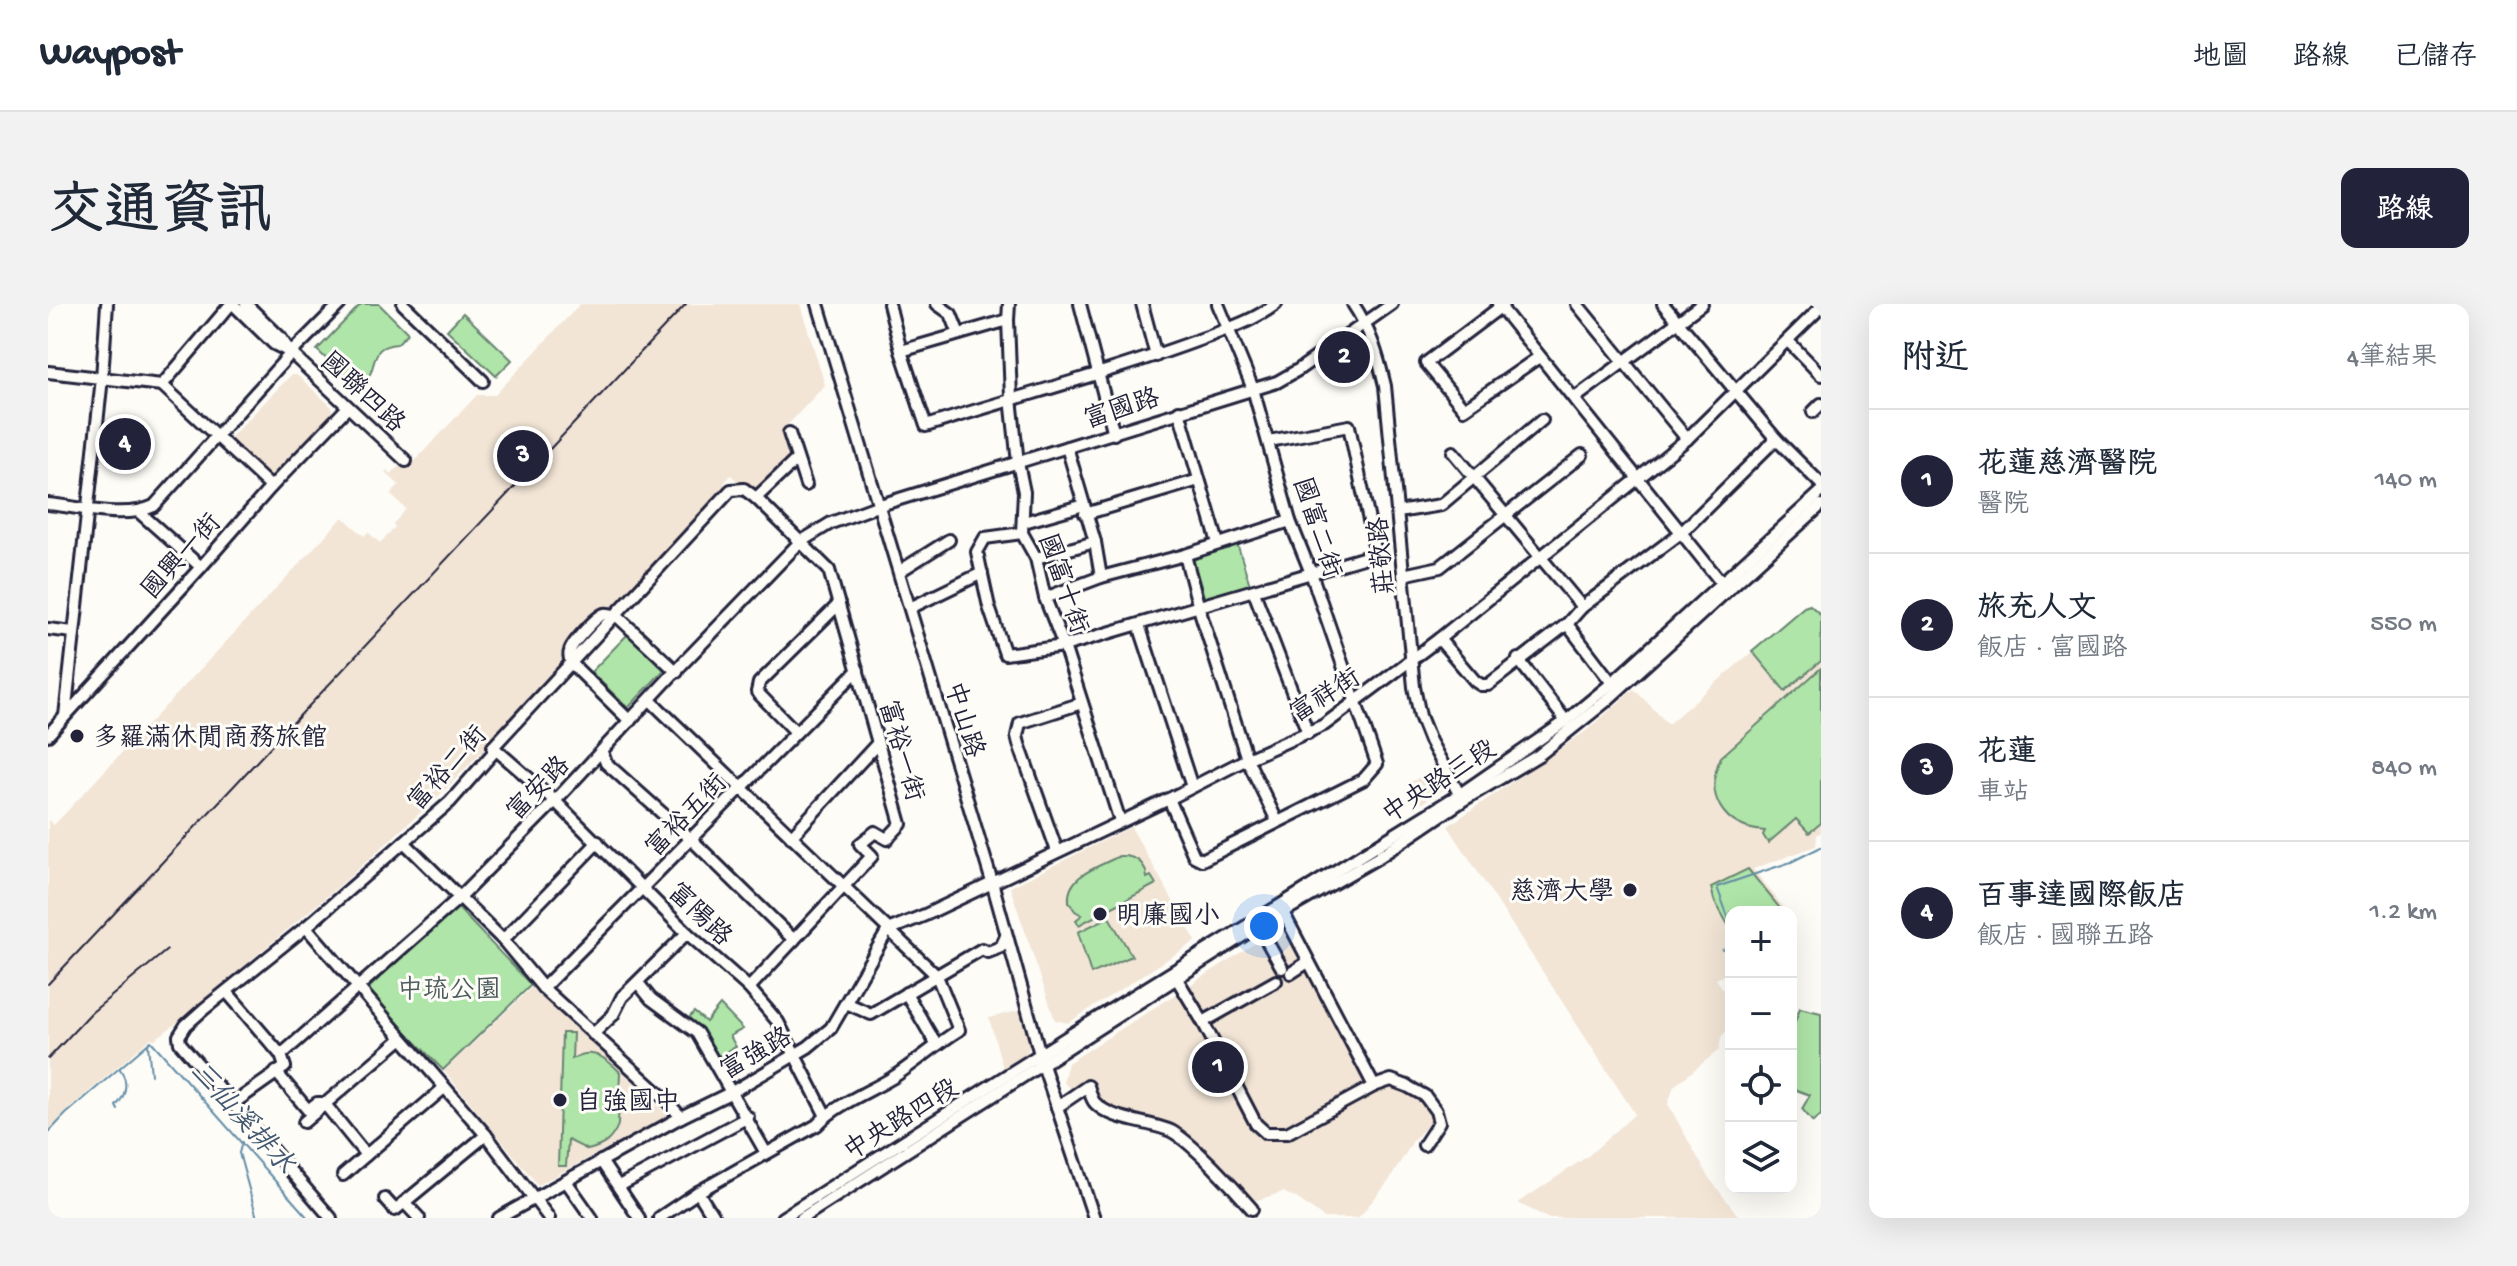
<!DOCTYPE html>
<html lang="zh-TW">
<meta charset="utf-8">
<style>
:root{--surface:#fff;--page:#f2f2f3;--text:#1f2937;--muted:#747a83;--line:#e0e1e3;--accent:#22223b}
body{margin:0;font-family:"Gochi Hand","LXGW WenKai TC",sans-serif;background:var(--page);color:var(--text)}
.controls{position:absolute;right:24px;bottom:24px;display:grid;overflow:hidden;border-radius:16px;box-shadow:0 8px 32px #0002}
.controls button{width:72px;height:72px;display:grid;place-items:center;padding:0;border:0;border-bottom:2px solid var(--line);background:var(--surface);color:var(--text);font:40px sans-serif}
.you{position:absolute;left:1216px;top:622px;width:28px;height:28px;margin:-20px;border:6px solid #fff;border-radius:50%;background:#1a73e8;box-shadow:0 0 0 12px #1a73e833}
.badge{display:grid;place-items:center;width:52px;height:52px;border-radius:50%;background:var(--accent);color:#fff;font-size:26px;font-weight:700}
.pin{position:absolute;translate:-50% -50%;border:4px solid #fff;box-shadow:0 2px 8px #0006}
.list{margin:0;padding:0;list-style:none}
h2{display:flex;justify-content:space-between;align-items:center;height:104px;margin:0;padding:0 32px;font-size:34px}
h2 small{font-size:26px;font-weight:400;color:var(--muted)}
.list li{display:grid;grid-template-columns:52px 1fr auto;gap:24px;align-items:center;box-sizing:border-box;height:144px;padding:0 32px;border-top:2px solid var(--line)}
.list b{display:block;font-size:30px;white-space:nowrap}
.list p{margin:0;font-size:26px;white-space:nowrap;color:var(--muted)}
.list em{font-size:26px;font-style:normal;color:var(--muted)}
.icon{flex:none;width:44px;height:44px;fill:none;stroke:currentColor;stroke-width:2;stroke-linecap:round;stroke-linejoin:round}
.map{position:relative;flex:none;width:1773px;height:914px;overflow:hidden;border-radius:16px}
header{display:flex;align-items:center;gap:48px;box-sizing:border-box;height:112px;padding:0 40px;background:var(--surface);border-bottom:2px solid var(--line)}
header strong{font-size:38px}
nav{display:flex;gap:44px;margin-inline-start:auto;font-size:28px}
.intro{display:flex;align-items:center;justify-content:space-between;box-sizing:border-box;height:192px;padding:0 48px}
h1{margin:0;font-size:56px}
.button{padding:20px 36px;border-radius:16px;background:var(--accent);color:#fff;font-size:28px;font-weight:700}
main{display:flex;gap:48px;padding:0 48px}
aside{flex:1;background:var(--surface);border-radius:16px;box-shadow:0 8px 32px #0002}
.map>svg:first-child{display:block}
</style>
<header>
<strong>Waypost</strong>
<nav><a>地圖</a><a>路線</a><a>已儲存</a></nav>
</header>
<div class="intro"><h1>交通資訊</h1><a class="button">路線</a></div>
<main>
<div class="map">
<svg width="1773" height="914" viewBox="0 0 1773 914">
<rect width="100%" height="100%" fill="#fdfcf7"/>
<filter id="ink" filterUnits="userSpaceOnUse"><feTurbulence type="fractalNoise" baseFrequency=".0125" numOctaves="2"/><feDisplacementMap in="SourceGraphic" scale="16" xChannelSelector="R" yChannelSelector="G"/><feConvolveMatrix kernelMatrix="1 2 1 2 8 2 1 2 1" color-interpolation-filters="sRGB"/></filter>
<g filter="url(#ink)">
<!-- built -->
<g fill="#f2e5d6">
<polygon points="532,0 752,0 777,81 734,127 742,152 741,156 708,189 701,189 683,171 676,179 676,183 644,217 647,221 565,307 554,307 516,348 517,359 513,363 510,361 475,399 477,402 395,488 297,577 125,722 107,735 103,734 20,806 0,827 0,516 6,521 295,213 316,232 320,228 332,239 347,223 345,220 358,205 342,190 351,181 337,168 339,166 343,170 350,163 365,159 429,91 447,91"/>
<polygon points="243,71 249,71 284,103 284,112 225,173 218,173 182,140 182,134"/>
<polygon points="1762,301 1773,311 1773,528 1769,531 1768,542 1705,565 1739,608 1683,608 1683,667 1668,675 1683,697 1683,722 1673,733 1671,746 1626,782 1620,800 1661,874 1692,914 1500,914 1470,899 1540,852 1587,810 1400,522 1538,427 1586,385 1620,420 1756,303"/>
<polygon points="1385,465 1397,485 1372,500 1360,480"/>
<polygon points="1083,523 1148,637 1020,719 1007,716 962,583"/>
<polygon points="1245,615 1325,771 1332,771 1344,768 1362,775 1380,788 1391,808 1365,837 1341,877 1310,914 1276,914 1250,895 1235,888 1203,898 1146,839 1040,792 1027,789 1015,778 1020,759"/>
<polygon points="485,682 488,683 620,812 490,881 396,767"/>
<polygon points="973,706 982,739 979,750 955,764 941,714"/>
</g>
<!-- green -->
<g fill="#afe5a8" stroke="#688472" stroke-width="2">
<path d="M313,0H331L360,29L349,40C327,42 329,50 323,68C321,74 313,79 309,84L269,46Z"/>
<polygon points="415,9 464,56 448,72 399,26"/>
<polygon points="1189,239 1202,281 1157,295 1144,253"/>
<polygon points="1762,301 1773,311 1773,357 1737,387 1704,347 1756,303"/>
<polygon points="580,330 616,366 580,404 543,368"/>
<path d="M1773,364V519L1761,529L1748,515L1720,539L1715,531L1717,527C1675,524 1655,491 1673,453Z"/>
<path d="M1071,552C1086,551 1098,558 1099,574L1103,572L1108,580L1031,621L1028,616L1034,611L1027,607L1021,598C1018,571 1051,563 1071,552Z"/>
<polygon points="1700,565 1735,608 1683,608 1683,626 1666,596 1663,583"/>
<polygon points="407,601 483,681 395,766 318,687"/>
<polygon points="1061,613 1084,652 1043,670 1030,628"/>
<polygon points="672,701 695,725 682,732 688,743 670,752 650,723 641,714 646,708 658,718"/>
<polygon points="1752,704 1773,709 1773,811 1765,818 1754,805 1762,791 1743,784 1743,723 1745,723"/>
<path d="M514,729H525L524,755C544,743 557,753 572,768L570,821C564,836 556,842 540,846L520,836L518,862H510Z"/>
</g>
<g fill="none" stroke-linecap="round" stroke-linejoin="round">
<!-- stream -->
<g stroke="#628ca6" stroke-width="2">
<polyline points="1683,621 1669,583 1743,558 1773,543"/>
<polyline points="1674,646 1683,641"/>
<polyline points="100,740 103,771"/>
<path d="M70,806L68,802C78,792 81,778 72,765"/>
<polyline points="0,829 18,810 103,737 260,914"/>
<polyline points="194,838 191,849 209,914"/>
</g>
<!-- minor casing -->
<g stroke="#22223b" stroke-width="16">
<g id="minor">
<polyline points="185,0 226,40 242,48"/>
<polyline points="198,0 232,33 243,49 358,157"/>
<polyline points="355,0 435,77"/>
<polyline points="770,0 944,578 995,761 1046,914"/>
<path d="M841,0L853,47L878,122C971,92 1065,68 1156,34C1182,24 1205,17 1228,0"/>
<polyline points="889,0 903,10 911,30"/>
<polyline points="961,0 960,16 963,94 970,159 976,188 974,229 988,254 997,294 1016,342 1072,517"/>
<polyline points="1032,0 1066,130"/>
<polyline points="1094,0 1108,52"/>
<path d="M1305,0C1322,25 1330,52 1337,82L1366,383L1372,412L1382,437L1414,495"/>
<polyline points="1450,0 1676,282"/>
<polyline points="1529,0 1639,135"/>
<polyline points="1615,0 1728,135 1773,180"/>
<polyline points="1455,1 1378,59 1416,105 1491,53"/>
<polyline points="1740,37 1773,71"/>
<polyline points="853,47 960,16"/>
<polyline points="0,68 114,81 223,183"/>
<polyline points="114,81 183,0"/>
<polyline points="1527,94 1654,0"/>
<polyline points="1131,107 1170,239"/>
<polyline points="1765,108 1773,100"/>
<polyline points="741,129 758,181"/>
<polyline points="1019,143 1047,238 1053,273"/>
<polyline points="1405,148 1534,303"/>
<polyline points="708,194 749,155"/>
<path d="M0,200C33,203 76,216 106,202L243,49L292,0"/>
<polyline points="91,208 153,263"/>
<polyline points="1350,208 1393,201 1494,116"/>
<polyline points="1037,210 1151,176"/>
<polyline points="976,218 1036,201"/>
<polyline points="974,229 937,234 929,248 941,303 957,350 1016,342 1328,250 1301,122 1221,137"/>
<polyline points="1137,251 1151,304 1199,455 1229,517"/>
<polyline points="988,254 1047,238"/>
<polyline points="852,267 901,236"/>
<polyline points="1355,271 1392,263 1534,151"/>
<polyline points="1206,288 1260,429"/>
<polyline points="997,294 1053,273 1137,251 1242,217"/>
<polyline points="862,304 934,269"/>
<polyline points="1519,320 1564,379"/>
<polyline points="1091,321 1144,483"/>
<polyline points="0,325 25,328"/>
<polyline points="1391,335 1427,377 1433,381 1440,381 1519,320 1534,303 1634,228 1728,135"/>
<polyline points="1470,355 1518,417"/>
<path d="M602,396L889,672L911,726C887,741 867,759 844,774C819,789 789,800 769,821L650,888L611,914"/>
<polyline points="17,412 54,74 59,0"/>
<path d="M582,417L524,360C522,354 520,353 522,347C523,340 549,312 556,310C559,309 566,311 569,312L629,368"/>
<polyline points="747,427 709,388 711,379 791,300"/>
<polyline points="0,431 153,263 223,183 300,103"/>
<polyline points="445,443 507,497 639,629 701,684 730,718 778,812"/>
<polyline points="554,448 558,459 643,535 746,636"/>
<polyline points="1121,495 1146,552 1154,556 1316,475 1329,460 1263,269 1242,217 1205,85 1170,0"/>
<polyline points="743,533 829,440"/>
<polyline points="356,538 455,636 495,684 616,794 633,813"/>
<polyline points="1009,547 971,440 969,432 972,419 1034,399"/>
<polyline points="1235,608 1326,782"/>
<polyline points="1208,618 1234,664"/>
<polyline points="258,623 438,831 501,914"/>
<polyline points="455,636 550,538"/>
<polyline points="1243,669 1260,658"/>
<polyline points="1126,670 1155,718 1208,820 1218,829 1239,829 1326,782 1343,776 1359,782 1377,792 1388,807 1391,818 1376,841"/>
<polyline points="590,679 603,695 649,729 718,849"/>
<polyline points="495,684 810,366"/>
<polyline points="179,688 233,751"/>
<polyline points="858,689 888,740"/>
<polyline points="798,699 823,710 934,645 940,648 953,643 958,632"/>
<polyline points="1155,718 1228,677"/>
<polyline points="545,730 565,711 574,693 639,629"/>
<polyline points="228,768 260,806 269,799 276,799 318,851"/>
<polyline points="186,799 237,763 233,751 411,594 507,497 636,358 752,238 783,219 829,202 1229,78 1250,66 1344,0"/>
<path d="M1009,803L1040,782C1042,787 1043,795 1047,799C1064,817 1101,817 1123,827C1144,838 1187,885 1204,905"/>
<polyline points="256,818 353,735"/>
<polyline points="553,857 591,914"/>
<polyline points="295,871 396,784"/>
<polyline points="518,877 544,914"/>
<polyline points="571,882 700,813"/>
<polyline points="650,888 666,914"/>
<polyline points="337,895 347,906 438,831"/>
<polyline points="357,899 371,914"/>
<polyline points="283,914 138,746 132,739 131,732 138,721 156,705 258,623 402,498 445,449 445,443 683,186 696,185 708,194 781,266 853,520 839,535 827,528 812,540 824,552 701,684"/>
<polyline points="451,914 633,813 684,788 760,743 783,724 840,626 877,611 1121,495 1199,455 1276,421 1391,335 1639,135 1773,3"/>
<polyline points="734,914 1027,728 1412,490 1518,417 1564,379 1773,188"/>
<polyline points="754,914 1204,626 1331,553 1414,497 1491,451 1557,398 1773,201"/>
</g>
</g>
<!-- minor -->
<use href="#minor" stroke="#fdfcf7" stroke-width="10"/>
<!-- rail -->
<g stroke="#22223b" stroke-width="2">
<polyline points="0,680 638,0"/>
<polyline points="0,755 43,709 119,646"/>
</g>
</g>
</g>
<!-- markers -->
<g fill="#22223b" stroke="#fdfcf7" stroke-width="3">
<circle cx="29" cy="432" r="8"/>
<circle cx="1582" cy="586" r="8"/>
<circle cx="1052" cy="610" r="8"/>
<circle cx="512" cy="796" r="8"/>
</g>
<g text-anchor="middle" stroke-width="6" stroke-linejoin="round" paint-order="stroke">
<!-- street labels -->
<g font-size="26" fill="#22223b" stroke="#fdfcf7">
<text transform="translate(316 87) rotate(43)" y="9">國聯四路</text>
<text transform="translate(1073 103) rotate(-18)" y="9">富國路</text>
<text transform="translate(1271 223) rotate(72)" y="9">國富二街</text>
<text transform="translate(132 251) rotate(-48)" y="9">國興一街</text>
<text transform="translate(1332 252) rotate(-95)" y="9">莊敬路</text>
<text transform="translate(1017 279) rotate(71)" y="9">國富十街</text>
<text transform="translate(1276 390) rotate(-32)" y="9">富祥街</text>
<text transform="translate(918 415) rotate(73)" y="9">中山路</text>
<text transform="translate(855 446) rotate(74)" y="9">富裕一街</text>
<text transform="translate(398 463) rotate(-48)" y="9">富裕二街</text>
<text transform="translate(1390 476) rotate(-33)" y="9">中央路三段</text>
<text transform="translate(489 483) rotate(-46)" y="9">富安路</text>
<text transform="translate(637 510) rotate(-46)" y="9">富裕五街</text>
<text transform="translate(653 609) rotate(44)" y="9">富陽路</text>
<text transform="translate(707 748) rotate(-30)" y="9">富強路</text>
<text transform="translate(852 814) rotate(-32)" y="9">中央路四段</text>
</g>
<!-- poi labels -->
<g font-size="26" fill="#22223b" stroke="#fdfcf7" text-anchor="start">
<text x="45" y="441">多羅滿休閒商務旅館</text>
<text x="1566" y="595" text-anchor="end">慈濟大學</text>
<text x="1068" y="619">明廉國小</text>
<text x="528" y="805">自強國中</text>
</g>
<!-- park labels -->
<g font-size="26" fill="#4c5c5c" stroke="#fdfcf7">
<text x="401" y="693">中琉公園</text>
</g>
<!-- water labels -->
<g font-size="28" font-style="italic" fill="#425771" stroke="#fdfcf7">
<text transform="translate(196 812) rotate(48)" y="10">三仙溪排水</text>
</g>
</g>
</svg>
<div class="controls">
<button>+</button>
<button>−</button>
<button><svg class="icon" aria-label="locate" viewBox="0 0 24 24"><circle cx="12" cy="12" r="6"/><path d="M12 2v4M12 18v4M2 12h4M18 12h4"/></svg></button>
<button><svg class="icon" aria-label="layers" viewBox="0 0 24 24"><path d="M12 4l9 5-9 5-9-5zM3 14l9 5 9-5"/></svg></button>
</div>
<div class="you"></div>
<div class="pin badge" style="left:1170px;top:763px">1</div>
<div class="pin badge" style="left:1296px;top:53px">2</div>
<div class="pin badge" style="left:475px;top:152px">3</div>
<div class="pin badge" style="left:77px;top:140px">4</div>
</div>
<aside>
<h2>附近<small>4筆結果</small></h2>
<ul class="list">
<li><span class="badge">1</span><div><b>花蓮慈濟醫院</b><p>醫院</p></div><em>140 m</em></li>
<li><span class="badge">2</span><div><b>旅充人文</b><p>飯店 · 富國路</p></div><em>550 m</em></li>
<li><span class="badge">3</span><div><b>花蓮</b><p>車站</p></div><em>840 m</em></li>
<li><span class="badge">4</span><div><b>百事達國際飯店</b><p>飯店 · 國聯五路</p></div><em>1.2 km</em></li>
</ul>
</aside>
</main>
